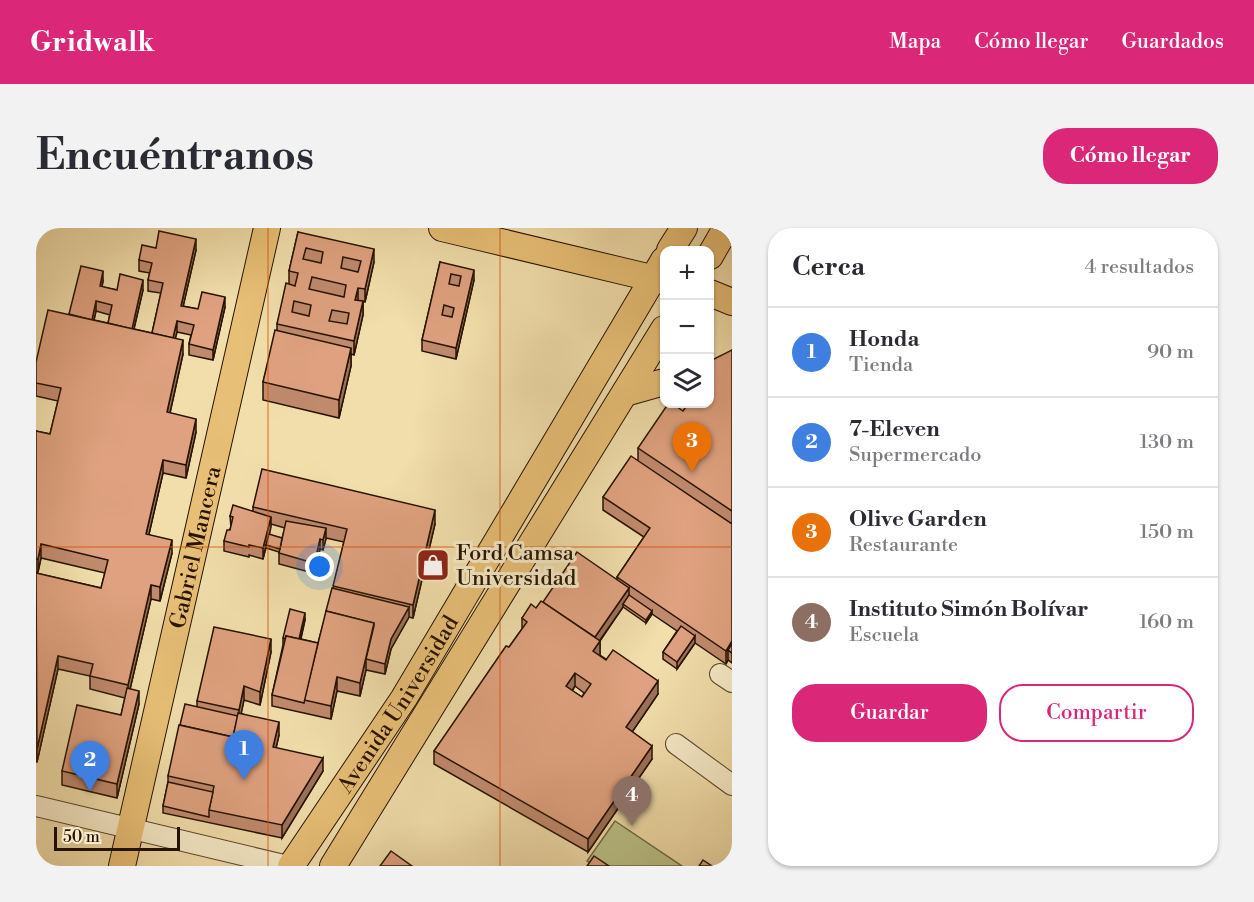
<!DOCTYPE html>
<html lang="es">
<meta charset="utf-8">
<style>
:root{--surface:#fff;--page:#f2f2f3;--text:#2b2b33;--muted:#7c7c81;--line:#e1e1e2;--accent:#db2777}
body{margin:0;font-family:"Libre Bodoni",serif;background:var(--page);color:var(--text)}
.controls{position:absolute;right:18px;top:18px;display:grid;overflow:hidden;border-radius:12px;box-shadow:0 2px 4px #0004}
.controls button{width:54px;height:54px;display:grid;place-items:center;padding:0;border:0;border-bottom:2px solid var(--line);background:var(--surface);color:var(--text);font:30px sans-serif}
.scale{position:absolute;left:18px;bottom:15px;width:126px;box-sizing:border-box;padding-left:6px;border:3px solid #271302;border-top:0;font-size:16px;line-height:21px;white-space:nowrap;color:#271302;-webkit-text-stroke:4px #f6eac8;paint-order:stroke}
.you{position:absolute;left:284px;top:339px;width:21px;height:21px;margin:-15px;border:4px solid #fff;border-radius:50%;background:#1a73e8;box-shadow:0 0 0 9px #1a73e833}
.badge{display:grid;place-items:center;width:39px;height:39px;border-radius:50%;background:var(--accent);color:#fff;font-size:20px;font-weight:700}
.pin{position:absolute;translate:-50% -50px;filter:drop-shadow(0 2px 3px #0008)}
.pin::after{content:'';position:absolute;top:32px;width:21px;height:18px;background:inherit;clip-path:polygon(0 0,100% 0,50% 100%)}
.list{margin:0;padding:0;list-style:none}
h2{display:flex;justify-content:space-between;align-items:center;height:78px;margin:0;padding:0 24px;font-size:26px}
h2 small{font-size:20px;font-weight:400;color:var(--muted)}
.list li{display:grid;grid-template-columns:39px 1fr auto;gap:18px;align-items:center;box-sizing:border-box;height:90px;padding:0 24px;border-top:2px solid var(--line)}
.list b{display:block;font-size:22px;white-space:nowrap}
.list p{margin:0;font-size:20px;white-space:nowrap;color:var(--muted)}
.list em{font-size:20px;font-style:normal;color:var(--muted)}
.actions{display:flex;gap:12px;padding:18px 24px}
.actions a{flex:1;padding:14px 0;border:2px solid var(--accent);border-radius:24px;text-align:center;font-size:21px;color:var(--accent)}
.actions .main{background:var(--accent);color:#fff}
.icon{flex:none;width:33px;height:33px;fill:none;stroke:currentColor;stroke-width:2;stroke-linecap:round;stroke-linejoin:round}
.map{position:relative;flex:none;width:696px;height:638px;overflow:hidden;border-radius:24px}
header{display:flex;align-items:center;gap:36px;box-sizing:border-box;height:84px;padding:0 30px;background:var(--accent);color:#fff}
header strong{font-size:28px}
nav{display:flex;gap:33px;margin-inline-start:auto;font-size:21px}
.intro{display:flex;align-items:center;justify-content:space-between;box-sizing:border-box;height:144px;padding:0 36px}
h1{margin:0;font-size:42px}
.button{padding:15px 27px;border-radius:24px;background:var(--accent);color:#fff;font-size:21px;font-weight:700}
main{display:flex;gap:36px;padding:0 36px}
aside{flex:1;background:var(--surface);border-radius:24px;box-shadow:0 2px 4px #0004}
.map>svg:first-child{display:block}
</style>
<header>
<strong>Gridwalk</strong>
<nav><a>Mapa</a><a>Cómo llegar</a><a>Guardados</a></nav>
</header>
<div class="intro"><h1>Encuéntranos</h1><a class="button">Cómo llegar</a></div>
<main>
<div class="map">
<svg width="696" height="638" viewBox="0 0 696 638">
<rect width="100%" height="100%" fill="#f1deab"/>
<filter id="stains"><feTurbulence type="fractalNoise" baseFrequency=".00333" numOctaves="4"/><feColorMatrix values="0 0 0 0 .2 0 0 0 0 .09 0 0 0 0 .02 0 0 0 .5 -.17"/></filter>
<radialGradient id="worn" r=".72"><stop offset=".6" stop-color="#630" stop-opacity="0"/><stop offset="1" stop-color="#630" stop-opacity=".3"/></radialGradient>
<!-- green -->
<polygon fill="#bbc188" stroke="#716a45" stroke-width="1.5" points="579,593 646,638 559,638 551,633"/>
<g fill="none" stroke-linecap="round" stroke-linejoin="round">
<!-- minor casing -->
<g stroke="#5a462c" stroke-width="22">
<g id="minor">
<polyline points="684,446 696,454"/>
<polyline points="640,516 696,557"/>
<polyline points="0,578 252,638"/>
</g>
</g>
<!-- major casing -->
<g stroke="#271302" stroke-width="28">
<g id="major">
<polyline points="406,0 628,53"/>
<polyline points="634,22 648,0"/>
<polyline points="674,28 690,0"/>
<polyline points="674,65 696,74"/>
<polyline points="589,165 628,154"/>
<path id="s1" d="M86,638L231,0"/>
<path id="s2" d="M255,638L368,470L628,32"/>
<polyline points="297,638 628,101"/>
</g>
</g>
<!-- minor -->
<use href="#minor" stroke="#f6eac8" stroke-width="20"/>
<!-- major -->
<use href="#major" stroke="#e8bf76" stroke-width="26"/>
</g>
<!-- wall -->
<g fill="#c08a6d" stroke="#271302" stroke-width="1.5" fill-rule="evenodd">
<polygon points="262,4 338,34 329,74 327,74 327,87 318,127 315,126 315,138 303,190 227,172 227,154 241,103 241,96 253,56 253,43"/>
<path d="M120,20L160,22L147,78L162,81L189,79L177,132L153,127V116L155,107L141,104L139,111L147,126L134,185L160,204L150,250L127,245L113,306L136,325L124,373L115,371L94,461L103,476L81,570L26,557V543L85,487L89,470L54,461V448L22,441L1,534H0V345L65,360L69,345L5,330L2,344H0V203L14,206L22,173L0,168V134L33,86L67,53L66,59L81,62H107L98,101L116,105L125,65L112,63V52L114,45L103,43V32ZM60,83L74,87L72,95L58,92Z"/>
<polygon points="404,34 438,52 420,131 386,123 386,112"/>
<path d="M696,122V435L692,432L690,436L659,415L641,441L627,431V424L641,403L616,386L610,395L587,379L564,413V427L622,466L596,504L616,531L552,624L398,536V523L486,401V390L500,380L507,374L581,352V349L608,309L567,282V269L602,233V220L647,183ZM539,458L548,465L546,469L536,463Z"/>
<path d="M217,279L399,296L377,390L373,389L355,421L349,446L330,442L324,468L301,463L295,491L236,478V467L247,417V410L269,392L265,411L282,415L297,361L308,314L290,310L287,322L284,321L283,325L284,335L281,346L243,336V324L230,320L227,331L213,327V329L188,323V313L195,299L194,288L217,283ZM235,296L249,300L246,310L233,307Z"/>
<polygon points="235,424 224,477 208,472 205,485 243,507 240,520 287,543 246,610 127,585 127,578 132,554 132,548 161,478 161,473"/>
</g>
<!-- shaded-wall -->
<g fill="#9c7159" stroke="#271302" stroke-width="1.5">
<polygon points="160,11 160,22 145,88 145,78"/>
<polygon points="338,21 338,34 329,74 329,61"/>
<polygon points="438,42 438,52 420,131 420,120"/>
<polygon points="67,43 67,53 64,69 64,58"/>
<polygon points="107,52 107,62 95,113 95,103"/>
<polygon points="322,60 322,73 319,72"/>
<polygon points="189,69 189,79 177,132 177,122"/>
<polygon points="60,73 60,83 55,104 55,94"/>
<polygon points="327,73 327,87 318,127 318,113"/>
<polygon points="141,93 141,104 136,123 136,113"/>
<polygon points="147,112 147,126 131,198 131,184"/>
<polygon points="315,120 315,138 303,190 303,172"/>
<polygon points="160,191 160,204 150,250 150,237"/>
<polygon points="127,232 127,245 110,319 110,306"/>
<polygon points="399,282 399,296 377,390 377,377"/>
<polygon points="235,289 235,299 231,317 230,317 227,331 227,320"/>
<polygon points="290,300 290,311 287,322 287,312"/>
<polygon points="284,311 284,321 281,334 281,324"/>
<polygon points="136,312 136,325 124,373 124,359"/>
<polygon points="5,316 5,330 2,344 2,331"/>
<polygon points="284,325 284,335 281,346 281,336"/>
<polygon points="115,357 115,371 92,470 92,457"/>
<polygon points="593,360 593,371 587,376 587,379 557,422 557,412"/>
<polygon points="373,379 373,389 355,421 349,446 349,436 355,411"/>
<polygon points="616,383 616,386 610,395 610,392"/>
<polygon points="269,385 269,392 262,421 262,414"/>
<polygon points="338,395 338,408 330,431 330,442 324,468 324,455"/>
<polygon points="659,408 659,415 641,441 641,434"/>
<polygon points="235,411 235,424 224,477 224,464"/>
<polygon points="564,413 564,427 557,436 557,423"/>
<polygon points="696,413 696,425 692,422 692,432 690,436 690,423"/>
<polygon points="22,428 22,441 1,534 1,521"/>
<polygon points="539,445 539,458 530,472 530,458"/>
<polygon points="301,449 301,463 295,491 295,478"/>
<polygon points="622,453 622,466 590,513 590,499"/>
<polygon points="208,458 208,472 203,496 203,482"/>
<polygon points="103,463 103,476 81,570 81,556"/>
<polygon points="243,494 243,507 237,533 237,519"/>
<polygon points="616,518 616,531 552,624 552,611"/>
<polygon points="287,530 287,543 246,610 246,597"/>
</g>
<!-- building -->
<g fill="#dfa17f" stroke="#271302" stroke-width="1.5" fill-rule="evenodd">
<polygon points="123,3 160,11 145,78 162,81 166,64 189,69 177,122 153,116 158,97 141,93 137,110 116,105 127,55 112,52 116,35 103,32 106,17 120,20"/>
<path d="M262,4L338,21L329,61L322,60L319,72L327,73L318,113L241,96L250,55L259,58L262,45L253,43ZM270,20L287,24L285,35L267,31ZM307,29L325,33L322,44L305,40ZM276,49L310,57L308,69L273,61ZM258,73L275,77L273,88L256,84ZM296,82L313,85L311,96L293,93Z"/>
<path d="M404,34L438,42L420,120L386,112ZM415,46L425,48L423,58L413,56ZM408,77L418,80L416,89L406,87Z"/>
<polygon points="45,38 67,43 64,58 81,62 84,46 107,52 96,101 72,95 76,77 60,73 56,92 33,86"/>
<polygon points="12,82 147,112 131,184 160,191 150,237 127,232 110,306 136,312 124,359 115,357 92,457 54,448 57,436 22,428 1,521 0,345 65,360 72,332 5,316 2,331 0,331 0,203 14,206 25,160 0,155 0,134"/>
<polygon points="239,102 315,120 303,172 227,154"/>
<polygon points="696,122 696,283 602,220 632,176 637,176 647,183 652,176 674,176 674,133"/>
<polygon points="595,228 696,296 696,413 690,423 581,349 614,300 567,269"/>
<polygon points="226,241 399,282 377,377 297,358 311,301 217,279"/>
<polygon points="197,277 235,289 227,320 213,317 213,319 188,313 191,302 194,302 197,289 194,288"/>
<polygon points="250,293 290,300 287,312 284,311 281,324 284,325 281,336 243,325"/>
<polygon points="233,306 246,310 244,321 230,317"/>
<polygon points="541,324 593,360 559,409 507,374"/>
<polygon points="296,360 373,379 355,411 349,436 330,431 338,398 338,395 290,383"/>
<polygon points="593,367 616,383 610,392 587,376"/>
<path d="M505,373L564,413L557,423L570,432L577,422L622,453L590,499L616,518L552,611L398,523L470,418L473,419L491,394L486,390L495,376L500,380ZM539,445L555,456L546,469L530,458Z"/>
<polygon points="254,381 269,385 263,411 250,408 249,411 247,410"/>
<polygon points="290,383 338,395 324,455 301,449 295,478 268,472"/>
<polygon points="645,398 659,408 641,434 627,424"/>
<polygon points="178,399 235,411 224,464 208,458 203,482 161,473"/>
<polygon points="250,408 282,415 268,475 236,467"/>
<polygon points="696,416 696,425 692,422"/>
<polygon points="91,460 103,463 81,556 26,543 41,477 85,487"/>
<polygon points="149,476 202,488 197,509 144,497"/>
<polygon points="202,485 243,494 237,519 287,530 246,597 173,582 178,558 132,548 143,497 197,509"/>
<polygon points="132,554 177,564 173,582 173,589 127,578"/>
<polygon points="355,623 376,638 344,638"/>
<polygon points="558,628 573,638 551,638"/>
<polygon points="667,632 676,638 663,638"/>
</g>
<!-- grid -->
<path fill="none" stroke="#d5520b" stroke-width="1.5" stroke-opacity="0.55" d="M232,0V638M464,0V638M0,319H696"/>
<!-- icons -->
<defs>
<g id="shop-square" transform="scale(1.725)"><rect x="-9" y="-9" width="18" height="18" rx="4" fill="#8f2418" stroke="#f6eac8"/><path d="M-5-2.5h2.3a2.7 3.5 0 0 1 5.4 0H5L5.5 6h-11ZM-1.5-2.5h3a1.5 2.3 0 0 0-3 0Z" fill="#fff"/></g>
</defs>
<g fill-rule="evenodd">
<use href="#shop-square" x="397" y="337"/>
</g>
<g text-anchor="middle" stroke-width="6" stroke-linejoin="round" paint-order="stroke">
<!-- street labels -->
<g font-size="22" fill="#271302" stroke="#f6eac8">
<text dy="8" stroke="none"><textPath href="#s1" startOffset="327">Gabriel Mancera</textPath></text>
<text dy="8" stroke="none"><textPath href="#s2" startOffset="194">Avenida Universidad</textPath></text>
</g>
<!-- poi labels -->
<g font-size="22" fill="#271302" stroke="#f6eac8" text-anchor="start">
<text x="420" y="332">Ford Camsa<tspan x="420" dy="25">Universidad</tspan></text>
</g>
</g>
<rect width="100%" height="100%" filter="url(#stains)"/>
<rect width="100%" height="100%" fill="url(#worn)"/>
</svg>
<div class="controls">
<button>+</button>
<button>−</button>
<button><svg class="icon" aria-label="layers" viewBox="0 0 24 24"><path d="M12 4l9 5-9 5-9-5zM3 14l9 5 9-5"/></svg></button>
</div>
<div class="scale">50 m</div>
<div class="you"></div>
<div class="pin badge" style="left:208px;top:552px;background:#3f7fe0">1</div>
<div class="pin badge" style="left:54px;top:563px;background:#3f7fe0">2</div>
<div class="pin badge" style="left:656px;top:244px;background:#e8710a">3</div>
<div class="pin badge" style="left:596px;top:598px;background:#8d6e63">4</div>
</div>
<aside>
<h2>Cerca<small>4 resultados</small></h2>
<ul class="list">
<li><span class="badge" style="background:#3f7fe0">1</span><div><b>Honda</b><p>Tienda</p></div><em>90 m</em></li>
<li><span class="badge" style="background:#3f7fe0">2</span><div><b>7-Eleven</b><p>Supermercado</p></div><em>130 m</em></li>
<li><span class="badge" style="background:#e8710a">3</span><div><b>Olive Garden</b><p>Restaurante</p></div><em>150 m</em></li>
<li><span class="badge" style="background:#8d6e63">4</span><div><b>Instituto Simón Bolívar</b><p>Escuela</p></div><em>160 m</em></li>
</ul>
<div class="actions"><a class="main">Guardar</a><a>Compartir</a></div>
</aside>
</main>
